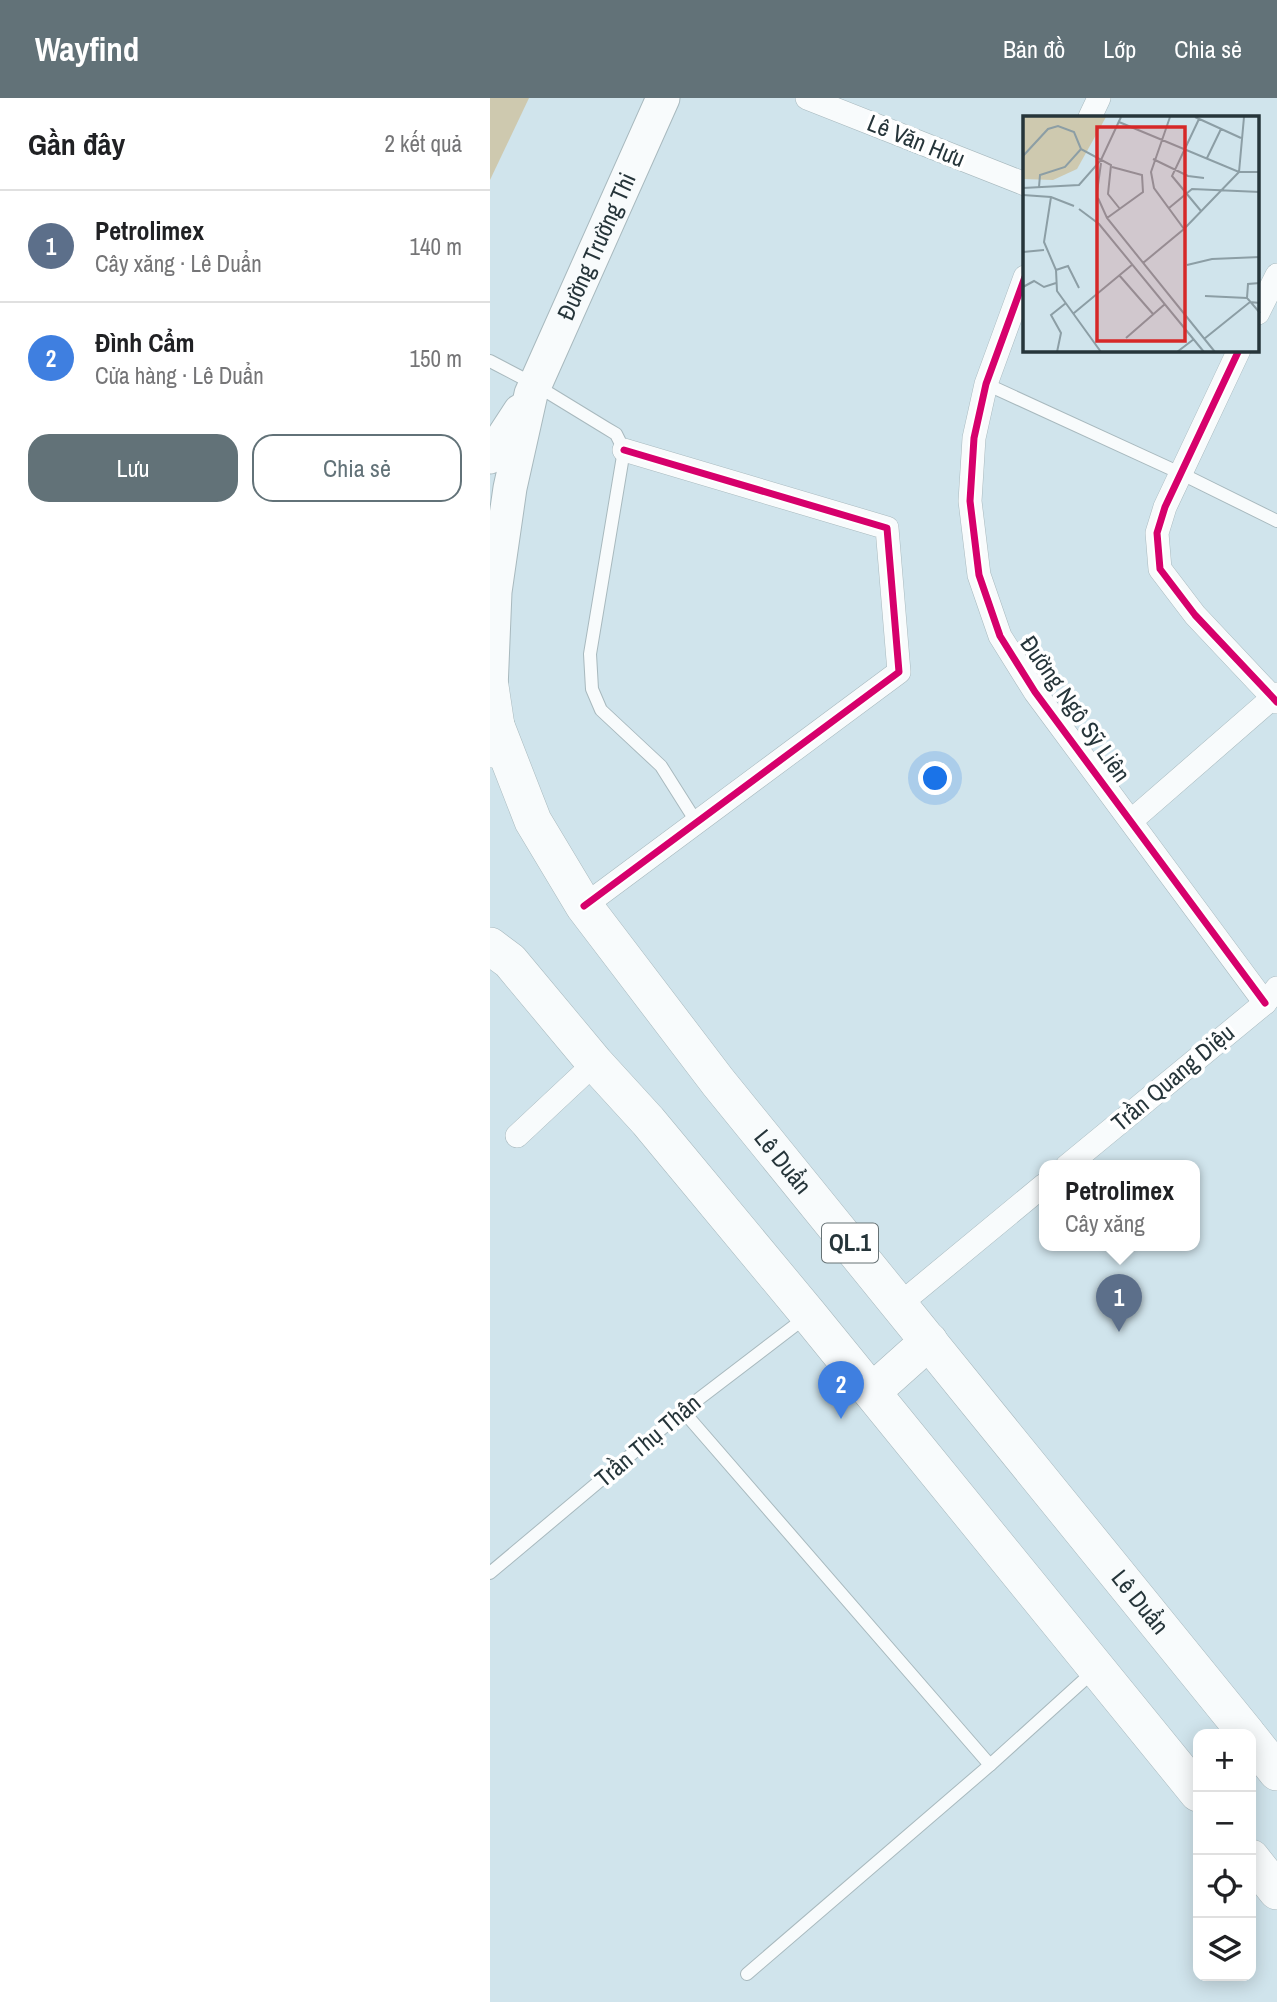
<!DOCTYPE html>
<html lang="vi">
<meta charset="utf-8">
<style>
:root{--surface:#fff;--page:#f6f6f6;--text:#202124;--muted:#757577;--line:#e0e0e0;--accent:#627278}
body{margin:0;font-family:"Archivo Narrow",sans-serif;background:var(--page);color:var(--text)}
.controls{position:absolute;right:21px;bottom:21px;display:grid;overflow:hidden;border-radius:14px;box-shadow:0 4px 18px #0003}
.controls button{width:63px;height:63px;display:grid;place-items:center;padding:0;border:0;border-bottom:2px solid var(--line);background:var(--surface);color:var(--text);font:35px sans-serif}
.you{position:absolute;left:446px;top:681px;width:24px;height:24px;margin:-18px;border:5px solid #fff;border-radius:50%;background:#1a73e8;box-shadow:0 0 0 10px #1a73e833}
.badge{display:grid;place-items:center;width:46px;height:46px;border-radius:50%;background:var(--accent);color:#fff;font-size:23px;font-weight:700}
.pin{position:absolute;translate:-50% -58px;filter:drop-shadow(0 2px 4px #0008)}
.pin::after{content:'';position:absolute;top:37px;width:24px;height:21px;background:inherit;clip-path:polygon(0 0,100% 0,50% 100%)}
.popup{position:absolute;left:549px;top:1062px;width:161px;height:91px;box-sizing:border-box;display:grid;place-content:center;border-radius:14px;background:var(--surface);filter:drop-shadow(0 2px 5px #0005);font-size:23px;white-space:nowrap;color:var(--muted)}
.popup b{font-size:26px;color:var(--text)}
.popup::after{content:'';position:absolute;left:50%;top:100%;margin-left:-14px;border:14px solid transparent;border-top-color:var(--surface)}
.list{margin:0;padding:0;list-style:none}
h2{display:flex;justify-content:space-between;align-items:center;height:91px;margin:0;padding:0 28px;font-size:30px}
h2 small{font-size:23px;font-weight:400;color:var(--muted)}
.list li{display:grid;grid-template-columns:46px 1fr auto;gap:21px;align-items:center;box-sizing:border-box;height:112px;padding:0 28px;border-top:2px solid var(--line)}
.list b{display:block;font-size:26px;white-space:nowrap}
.list p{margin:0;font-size:23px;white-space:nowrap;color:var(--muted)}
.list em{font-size:23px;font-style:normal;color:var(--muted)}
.actions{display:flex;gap:14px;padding:21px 28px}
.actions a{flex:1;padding:16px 0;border:2px solid var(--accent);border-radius:21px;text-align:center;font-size:24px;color:var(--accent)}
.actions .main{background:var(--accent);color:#fff}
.icon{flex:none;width:38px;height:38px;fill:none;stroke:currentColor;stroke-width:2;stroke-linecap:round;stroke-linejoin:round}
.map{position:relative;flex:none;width:787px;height:1904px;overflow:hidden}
header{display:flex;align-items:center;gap:42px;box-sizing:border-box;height:98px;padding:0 35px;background:var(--accent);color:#fff}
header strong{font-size:33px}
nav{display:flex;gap:38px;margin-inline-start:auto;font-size:24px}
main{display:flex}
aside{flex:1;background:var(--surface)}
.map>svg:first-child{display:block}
</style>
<header>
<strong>Wayfind</strong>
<nav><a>Bản đồ</a><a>Lớp</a><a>Chia sẻ</a></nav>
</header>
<main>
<aside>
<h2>Gần đây<small>2 kết quả</small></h2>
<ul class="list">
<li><span class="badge" style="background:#5c6f8a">1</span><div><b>Petrolimex</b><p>Cây xăng · Lê Duẩn</p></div><em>140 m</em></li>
<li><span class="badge" style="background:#3f7fe0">2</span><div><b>Đình Cẩm</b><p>Cửa hàng · Lê Duẩn</p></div><em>150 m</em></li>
</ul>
<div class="actions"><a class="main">Lưu</a><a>Chia sẻ</a></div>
</aside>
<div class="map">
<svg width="787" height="1904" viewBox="0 0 787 1904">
<rect width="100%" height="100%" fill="#d0e4ec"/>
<!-- green -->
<polygon fill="#cec9af" points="0,0 39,0 0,82"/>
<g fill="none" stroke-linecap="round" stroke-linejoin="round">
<!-- lane casing -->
<g stroke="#a8b9be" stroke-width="14">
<g id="lane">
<polyline points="0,263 44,286 116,330 126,336 134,352 100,556 102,591 111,612 171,668 207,725"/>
<polyline points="496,286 690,375 787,423"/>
<polyline points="193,1313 500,1667"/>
<polyline points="0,1475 193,1313 316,1219"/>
<polyline points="257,1876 500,1667 604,1573"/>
</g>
</g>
<!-- street casing -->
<g stroke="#a8b9be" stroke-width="24">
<g id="street">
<polyline points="317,0 535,86"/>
<polyline points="600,19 609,0"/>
<polyline points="535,179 496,286 484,340 480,403 489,477 510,538 545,594 775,905"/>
<polyline points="768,215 787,177"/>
<polyline points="749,252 675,409 667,435 670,471 705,517 787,604"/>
<polyline points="641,723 787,596"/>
<polyline points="94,808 409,574 397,430 134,352"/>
<polyline points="27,1038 105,965"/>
<polyline points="577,1068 775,905 787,890"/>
<polyline points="410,1206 554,1087"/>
</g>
</g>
<!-- secondary casing -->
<g stroke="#a8b9be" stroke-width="35">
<g id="secondary">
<polyline points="0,359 30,313"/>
<path id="s1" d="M1,591L5,494L20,390L41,296L173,0"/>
</g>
</g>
<!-- primary casing -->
<g stroke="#a8b9be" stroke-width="38">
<g id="primary">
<polyline points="0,588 6,628 1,651"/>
<path id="s2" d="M6,628L43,723L94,808L228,984L757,1636"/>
<polyline points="0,848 20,863 105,965 158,1023 319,1217 708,1695"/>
<polyline points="382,1294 439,1243"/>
<polyline points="761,1641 787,1674"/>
<polyline points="761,1760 787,1793"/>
</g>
</g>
<!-- lane -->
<use href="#lane" stroke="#f8fbfc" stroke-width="12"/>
<!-- street -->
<use href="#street" stroke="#f8fbfc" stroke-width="23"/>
<!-- secondary -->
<use href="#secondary" stroke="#f8fbfc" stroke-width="33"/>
<!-- primary -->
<use href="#primary" stroke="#f8fbfc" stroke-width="37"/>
<!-- cycleway casing -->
<g stroke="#fff" stroke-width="11">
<g id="cycleway">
<polyline points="535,179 496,286 484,340 480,403 489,477 510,538 545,594 775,905"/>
<polyline points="749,252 675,409 667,435 670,471 705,517 787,604"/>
<polyline points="94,808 409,574 397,430 134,352"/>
</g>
</g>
<!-- cycleway -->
<use href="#cycleway" stroke="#d6006c" stroke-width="7"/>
</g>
<g text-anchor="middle" stroke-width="7" stroke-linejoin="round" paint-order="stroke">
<!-- shield labels -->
<rect fill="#fff" stroke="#677275" stroke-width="2" x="332" y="1125.5" width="56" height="39" rx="5"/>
<g font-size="23" font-weight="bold" fill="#26353a">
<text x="360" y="1153">QL.1</text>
</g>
<!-- street labels -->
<g font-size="24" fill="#26353a" stroke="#fff">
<text transform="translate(426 43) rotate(22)" y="8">Lê Văn Hưu</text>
<text dy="8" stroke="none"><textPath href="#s1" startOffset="460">Đường Trường Thi</textPath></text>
<text transform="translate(585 611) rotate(55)" y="8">Đường Ngô Sỹ Liên</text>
<text transform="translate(683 980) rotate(-40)" y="8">Trần Quang Diệu</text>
<text dy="8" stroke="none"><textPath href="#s2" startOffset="525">Lê Duẩn</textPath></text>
<text transform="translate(158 1343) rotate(-40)" y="8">Trần Thụ Thân</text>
<text dy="8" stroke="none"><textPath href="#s2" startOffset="1092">Lê Duẩn</textPath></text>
</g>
</g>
<!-- overview -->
<g transform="translate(533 18)">
<rect width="236" height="236" fill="#d0e4ec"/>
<path d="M0,1H83L54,53L30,64L0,63Z" fill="#cec9af"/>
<path fill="none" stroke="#8c9ea5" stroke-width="2" d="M147,1L128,56L131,72L161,113M172,1L218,22M176,3L149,60L178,95M96,6L216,56H237M0,40L25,13L35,10L51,16L58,33M184,42L198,13M130,43L165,60L181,62M16,71L17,59L42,51L58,33L88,49L85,78L97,93M0,72L56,69L78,44L98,1M74,76L78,47M0,79L28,81L51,90M28,81L21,126L33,154L34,175L78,236M75,82L84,102L192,236M146,92L169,73L237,76M56,93L76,108L181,236M84,102L120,76L119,59L89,51M0,136L21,134M120,147L161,113L216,56L221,1M164,149L189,143L237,141M33,154L45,150L56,172M96,159L130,198M237,167L225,168L224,182L237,197M0,171L11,165L21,171L33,167M182,180L224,182M51,197L110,148M103,222L142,188M181,223L227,186L237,187M34,236L38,217L28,199L43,187M154,236L171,223"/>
<path fill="#d62828" fill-opacity="0.15" stroke="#d62828" stroke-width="3.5" d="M74,11H162V225H74Z"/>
<rect width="236" height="236" fill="none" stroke="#26353a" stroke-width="3.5"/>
</g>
</svg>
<div class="controls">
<button>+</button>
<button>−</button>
<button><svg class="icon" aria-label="locate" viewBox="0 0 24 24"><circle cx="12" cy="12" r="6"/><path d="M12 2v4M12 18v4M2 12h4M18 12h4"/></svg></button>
<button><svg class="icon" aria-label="layers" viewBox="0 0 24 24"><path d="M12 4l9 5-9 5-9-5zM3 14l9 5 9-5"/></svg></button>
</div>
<div class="you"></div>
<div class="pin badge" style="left:629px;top:1234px;background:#5c6f8a">1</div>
<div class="popup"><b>Petrolimex</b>Cây xăng</div>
<div class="pin badge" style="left:351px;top:1321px;background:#3f7fe0">2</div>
</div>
</main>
